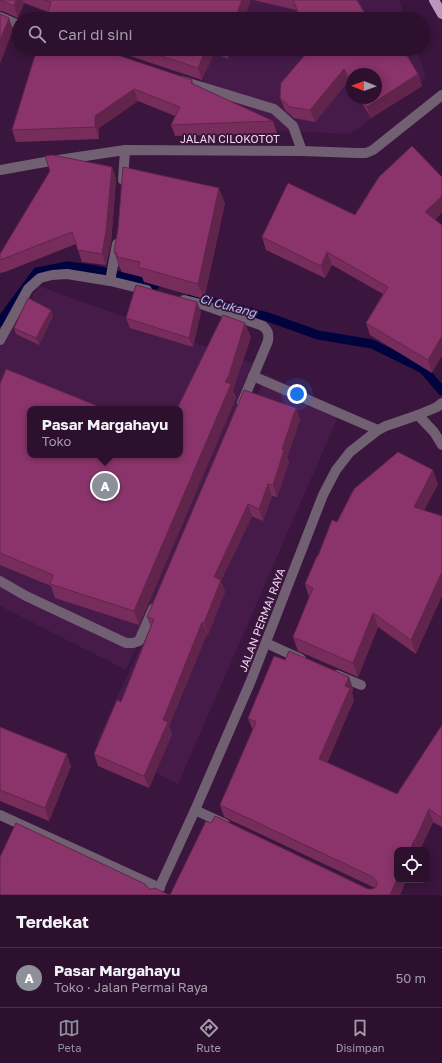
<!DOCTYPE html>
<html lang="id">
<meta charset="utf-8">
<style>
:root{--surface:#2c102e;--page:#381e3a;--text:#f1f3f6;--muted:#a69daa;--line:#48304a;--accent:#8c9099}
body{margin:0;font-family:"Golos Text",sans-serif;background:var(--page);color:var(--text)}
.controls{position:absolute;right:12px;bottom:12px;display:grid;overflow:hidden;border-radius:8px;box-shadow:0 2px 10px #0003}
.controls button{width:36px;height:36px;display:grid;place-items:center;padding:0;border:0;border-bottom:1px solid var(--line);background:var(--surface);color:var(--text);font:20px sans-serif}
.compass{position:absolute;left:346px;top:68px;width:36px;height:36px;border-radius:50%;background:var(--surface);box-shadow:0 2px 10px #0003;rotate:271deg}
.you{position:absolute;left:297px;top:394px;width:14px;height:14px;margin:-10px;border:3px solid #fff;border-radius:50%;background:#1a73e8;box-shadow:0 0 0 6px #1a73e833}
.badge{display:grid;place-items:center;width:26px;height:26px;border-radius:50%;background:var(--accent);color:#fff;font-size:13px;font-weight:700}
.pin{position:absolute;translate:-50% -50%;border:2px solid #fff;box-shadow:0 1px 4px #0006}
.popup{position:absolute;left:27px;top:406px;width:156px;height:52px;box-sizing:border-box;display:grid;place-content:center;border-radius:8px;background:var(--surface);filter:drop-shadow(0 1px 3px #0005);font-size:13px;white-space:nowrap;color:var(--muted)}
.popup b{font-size:15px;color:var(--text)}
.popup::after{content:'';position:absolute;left:50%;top:100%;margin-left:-8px;border:8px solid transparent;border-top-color:var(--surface)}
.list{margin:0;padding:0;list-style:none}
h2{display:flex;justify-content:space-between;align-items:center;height:52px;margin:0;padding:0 16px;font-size:17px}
h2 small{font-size:13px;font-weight:400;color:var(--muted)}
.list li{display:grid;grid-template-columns:26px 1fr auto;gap:12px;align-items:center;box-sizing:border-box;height:60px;padding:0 16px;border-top:1px solid var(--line)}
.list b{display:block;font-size:15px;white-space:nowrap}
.list p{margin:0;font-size:13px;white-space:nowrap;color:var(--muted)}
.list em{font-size:13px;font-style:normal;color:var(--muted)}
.icon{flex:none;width:22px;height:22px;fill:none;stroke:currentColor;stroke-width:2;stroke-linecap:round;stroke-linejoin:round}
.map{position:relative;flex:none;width:442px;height:895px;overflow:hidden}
.search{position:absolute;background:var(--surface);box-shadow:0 2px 10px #0003;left:12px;right:12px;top:12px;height:44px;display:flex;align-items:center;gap:10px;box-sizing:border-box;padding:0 14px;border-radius:22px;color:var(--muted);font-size:15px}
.sheet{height:112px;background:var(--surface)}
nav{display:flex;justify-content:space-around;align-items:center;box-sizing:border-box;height:56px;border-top:1px solid var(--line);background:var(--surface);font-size:11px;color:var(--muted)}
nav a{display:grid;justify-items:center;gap:2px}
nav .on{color:var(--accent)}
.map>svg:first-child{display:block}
</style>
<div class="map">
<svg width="442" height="895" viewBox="0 0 442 895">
<rect width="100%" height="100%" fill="#3a153d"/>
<!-- built -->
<g fill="#461b4a" fill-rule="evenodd">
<polygon points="228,0 399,0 406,19 222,19"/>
<path d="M213,49H416L426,78L350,134L189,126ZM352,74H376V98H352Z"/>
<path d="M39,286L263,367L126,670L0,606V346ZM30,409H180V455H30Z"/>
<polygon points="267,375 341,410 178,784 96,743"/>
</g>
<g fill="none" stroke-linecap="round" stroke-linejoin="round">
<!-- stream -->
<g stroke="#00033d" stroke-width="9">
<polyline points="192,296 268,317 318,335 372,344 423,369 442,391"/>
<polyline points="0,322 37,272 68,266 97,270 155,285"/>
</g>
<!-- service -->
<g stroke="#715f72" stroke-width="10">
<polyline points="266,643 301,659"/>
<polyline points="337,675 361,685"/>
</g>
<!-- minor -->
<g stroke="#715f72" stroke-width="10">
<polyline points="0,17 19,25"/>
<polyline points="182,81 274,109 293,126 302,151"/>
<polyline points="123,180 125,150"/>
<polyline points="110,281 117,244"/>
<path d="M184,300L201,304L263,326C268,331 269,333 268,341L242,403"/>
<polyline points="0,340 28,289 40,278 52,275 67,274 110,281 147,290"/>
<polyline points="253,376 378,430"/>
<polyline points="418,415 434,432 442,445"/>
<polyline points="0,581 26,596 126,643 133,643 139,641 153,609"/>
<polyline points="195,810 225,824"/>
<polyline points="0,815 160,888"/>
</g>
<!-- tertiary -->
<g stroke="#715f72" stroke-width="10">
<polyline points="0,170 45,162 125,150 302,151 357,153 366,153 373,150 442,95"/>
<polyline points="156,895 195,810 250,683 323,495 336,470 350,452 378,430 386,426 418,415 437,407 442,403"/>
</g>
<!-- primary -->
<polyline stroke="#bc96bf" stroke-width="10" points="434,0 442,14"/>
</g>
<!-- wall -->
<g fill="#772d5c">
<polygon points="0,0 251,0 48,12 24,3 18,18 2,11 0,11"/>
<polygon points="253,0 357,0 368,19 300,19 296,10"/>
<polygon points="37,49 192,80 194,85 273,121 277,133 175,136 171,125 175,116 138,101 99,128 99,139 16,142 12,130"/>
<polygon points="109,49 232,49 228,59 214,53 202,80"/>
<polygon points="386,51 418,74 422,86 371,118 359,98 376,98 352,74 352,87 348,81 315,122 294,118 285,110 280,98"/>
<polygon points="112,167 116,179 111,243 106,265 82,262 76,244 5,272 0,273 0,254"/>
<polygon points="442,177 442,212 435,220 432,373 370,335 366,323 383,294 332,265 325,278 266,250 262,237 355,215"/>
<polygon points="225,203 204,299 144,282 142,277 122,272 120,268 119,267 114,252 118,229"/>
<polygon points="197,302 201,312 193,347 130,328 126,318"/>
<polygon points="51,310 53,316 39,345 16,334 14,328"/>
<polygon points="251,337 233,390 236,398 139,625 55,598 51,586 0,565 0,384 180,455"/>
<polygon points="296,408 300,420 287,458 289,462 277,497 272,496 263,521 252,516 221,581 225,592 208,635 207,634 169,726 172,734 149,788 98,766 94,754 121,702 151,628 147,617"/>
<polygon points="438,484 424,510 416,654 378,627 358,677 298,651 293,637 309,597 305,584 318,556 337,522"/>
<polygon points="285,660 349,677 353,689 352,693 354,700 327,762 397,794 442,725 442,827 433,822 420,850 397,850 397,880 406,880 400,895 170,895 368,889 372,889 375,888 224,817 220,805 253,731 248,718"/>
<polygon points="0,727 71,766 49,821 0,801"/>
</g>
<!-- shaded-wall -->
<g fill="#61244b">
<polygon points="16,0 23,0 24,3 18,18 14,6"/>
<polygon points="242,0 251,0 244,19 235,19"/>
<polygon points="9,18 13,30 0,64 0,41"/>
<polygon points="206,49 213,49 214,53 202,80 198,68"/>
<polygon points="225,49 232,49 228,59"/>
<polygon points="344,69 348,81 315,122 310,110"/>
<polygon points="418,74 422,86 371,118 367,107"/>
<polygon points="134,89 138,101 99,128 99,139 95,127 95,116"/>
<polygon points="112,167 116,179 111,243 106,265 102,254"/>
<polygon points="219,188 225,203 204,299 198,284"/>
<polygon points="442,196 442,212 430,225 425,212"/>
<polygon points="327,252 332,265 325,278 321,266"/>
<polygon points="197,302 201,312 193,347 189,338"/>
<polygon points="51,310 53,316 39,345 36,338"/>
<polygon points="245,323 251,337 233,390 236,398 139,625 134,611 225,382"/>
<polygon points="442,336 442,356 432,373 428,360"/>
<polygon points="296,408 300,420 287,458 289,462 277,497 273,485 282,449"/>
<polygon points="433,470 438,484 419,520 414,507"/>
<polygon points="268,484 272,496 263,521 259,509"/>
<polygon points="248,504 252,516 221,581 225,592 208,635 204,623 214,577"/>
<polygon points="442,572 442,596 416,654 411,640"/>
<polygon points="373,613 378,627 358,677 353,663"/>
<polygon points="202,622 207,634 169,726 172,734 149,788 144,776 163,720"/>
<polygon points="349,677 353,689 352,693 354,700 324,771 319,759"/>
<polygon points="67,754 71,766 49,821 45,808"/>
<polygon points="429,809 433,822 420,850 418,850 415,840"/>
<polygon points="414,840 418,850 410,850"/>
<polygon points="397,879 397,880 406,880 400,895 390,895"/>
</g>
<!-- building -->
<g fill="#8a346b" stroke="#61244b">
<polygon points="0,0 16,0 14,6"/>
<polygon points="44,0 242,0 235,19 46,19 51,2"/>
<polygon points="293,0 357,0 368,19 301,19"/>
<polygon points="0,14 9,18 0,41"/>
<polygon points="37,49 99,49 192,80 191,83 273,121 171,125 180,107 134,89 95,116 95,127 12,130"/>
<polygon points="140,49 206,49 198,68"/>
<polygon points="310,49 385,49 386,51 390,49 403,49 418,74 367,107 362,98 376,98 376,74 352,74 352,82 344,69 310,110 290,107 280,98 281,83"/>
<polygon points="412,146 442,177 442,196 425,212 442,225 442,336 428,360 366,323 388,287 327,252 321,266 262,237 288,183 355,215 379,177"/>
<polygon points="53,155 112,167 106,231 102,254 78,250 72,232 0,260 0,254 50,171 45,156"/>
<polygon points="123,167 219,188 198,284 138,267 140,262 117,257 117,253 114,252 118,229"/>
<polygon points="136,285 197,302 189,338 126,318"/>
<polygon points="28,298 51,310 36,338 14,328"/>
<polygon points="223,315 245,323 229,375 225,382 231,384 134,611 50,584 53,575 0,553 0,384 6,369 105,409 30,409 30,455 180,455 180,409 177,409"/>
<polygon points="244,390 296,408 282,449 284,450 273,485 268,484 259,509 248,504 214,577 221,580 204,623 202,622 163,720 168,722 144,776 94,754 117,700 121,702 154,619 147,617"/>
<polygon points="398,452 433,470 414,507 442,516 442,572 411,640 373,613 353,663 293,637 313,588 305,584 317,556 318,556 332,520 337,522 354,489"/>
<polygon points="289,651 349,677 345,686 350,688 319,759 397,794 442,725 442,818 429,809 415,840 414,840 410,850 397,850 397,879 390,895 170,895 206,821 211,823 215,816 368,889 372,889 375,888 377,885 377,882 373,877 220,805 256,722 248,718 274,656 285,660"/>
<polygon points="0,727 67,754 45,808 0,790"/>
<polygon points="16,823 145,884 149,889 152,889 155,888 169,895 0,895 0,857"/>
</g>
<g text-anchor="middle" stroke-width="3.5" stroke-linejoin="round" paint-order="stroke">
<!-- street labels -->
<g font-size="11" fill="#f0d8f1" stroke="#3a153d">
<text x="230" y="143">JALAN CILOKOTOT</text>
<text transform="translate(262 620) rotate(-69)" y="4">JALAN PERMAI RAYA</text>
</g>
<!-- water labels -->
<g font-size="12" font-style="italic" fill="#afc4ef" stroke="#3a153d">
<text transform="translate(228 306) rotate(15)" y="4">Ci Cukang</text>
</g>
</g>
</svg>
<div class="controls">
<button><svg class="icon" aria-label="locate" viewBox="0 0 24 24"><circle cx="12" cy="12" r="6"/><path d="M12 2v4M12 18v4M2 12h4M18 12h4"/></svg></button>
</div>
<svg class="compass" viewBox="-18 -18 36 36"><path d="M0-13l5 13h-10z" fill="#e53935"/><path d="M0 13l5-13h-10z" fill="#a69daa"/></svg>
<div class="you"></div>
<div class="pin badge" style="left:105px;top:486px">A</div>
<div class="popup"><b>Pasar Margahayu</b>Toko</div>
<div class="search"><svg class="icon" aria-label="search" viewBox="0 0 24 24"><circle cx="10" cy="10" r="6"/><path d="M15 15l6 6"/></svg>Cari di sini</div>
</div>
<section class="sheet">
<h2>Terdekat<small></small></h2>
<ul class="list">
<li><span class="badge">A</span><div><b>Pasar Margahayu</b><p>Toko · Jalan Permai Raya</p></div><em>50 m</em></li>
</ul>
</section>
<nav>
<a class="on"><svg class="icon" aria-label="map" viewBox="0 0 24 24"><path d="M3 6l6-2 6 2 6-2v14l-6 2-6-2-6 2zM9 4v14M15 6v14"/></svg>Peta</a>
<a><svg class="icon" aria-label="directions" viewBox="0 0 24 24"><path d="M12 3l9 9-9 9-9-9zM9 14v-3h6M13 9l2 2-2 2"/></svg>Rute</a>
<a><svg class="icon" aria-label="saved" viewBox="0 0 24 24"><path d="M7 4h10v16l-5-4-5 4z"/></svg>Disimpan</a>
</nav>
